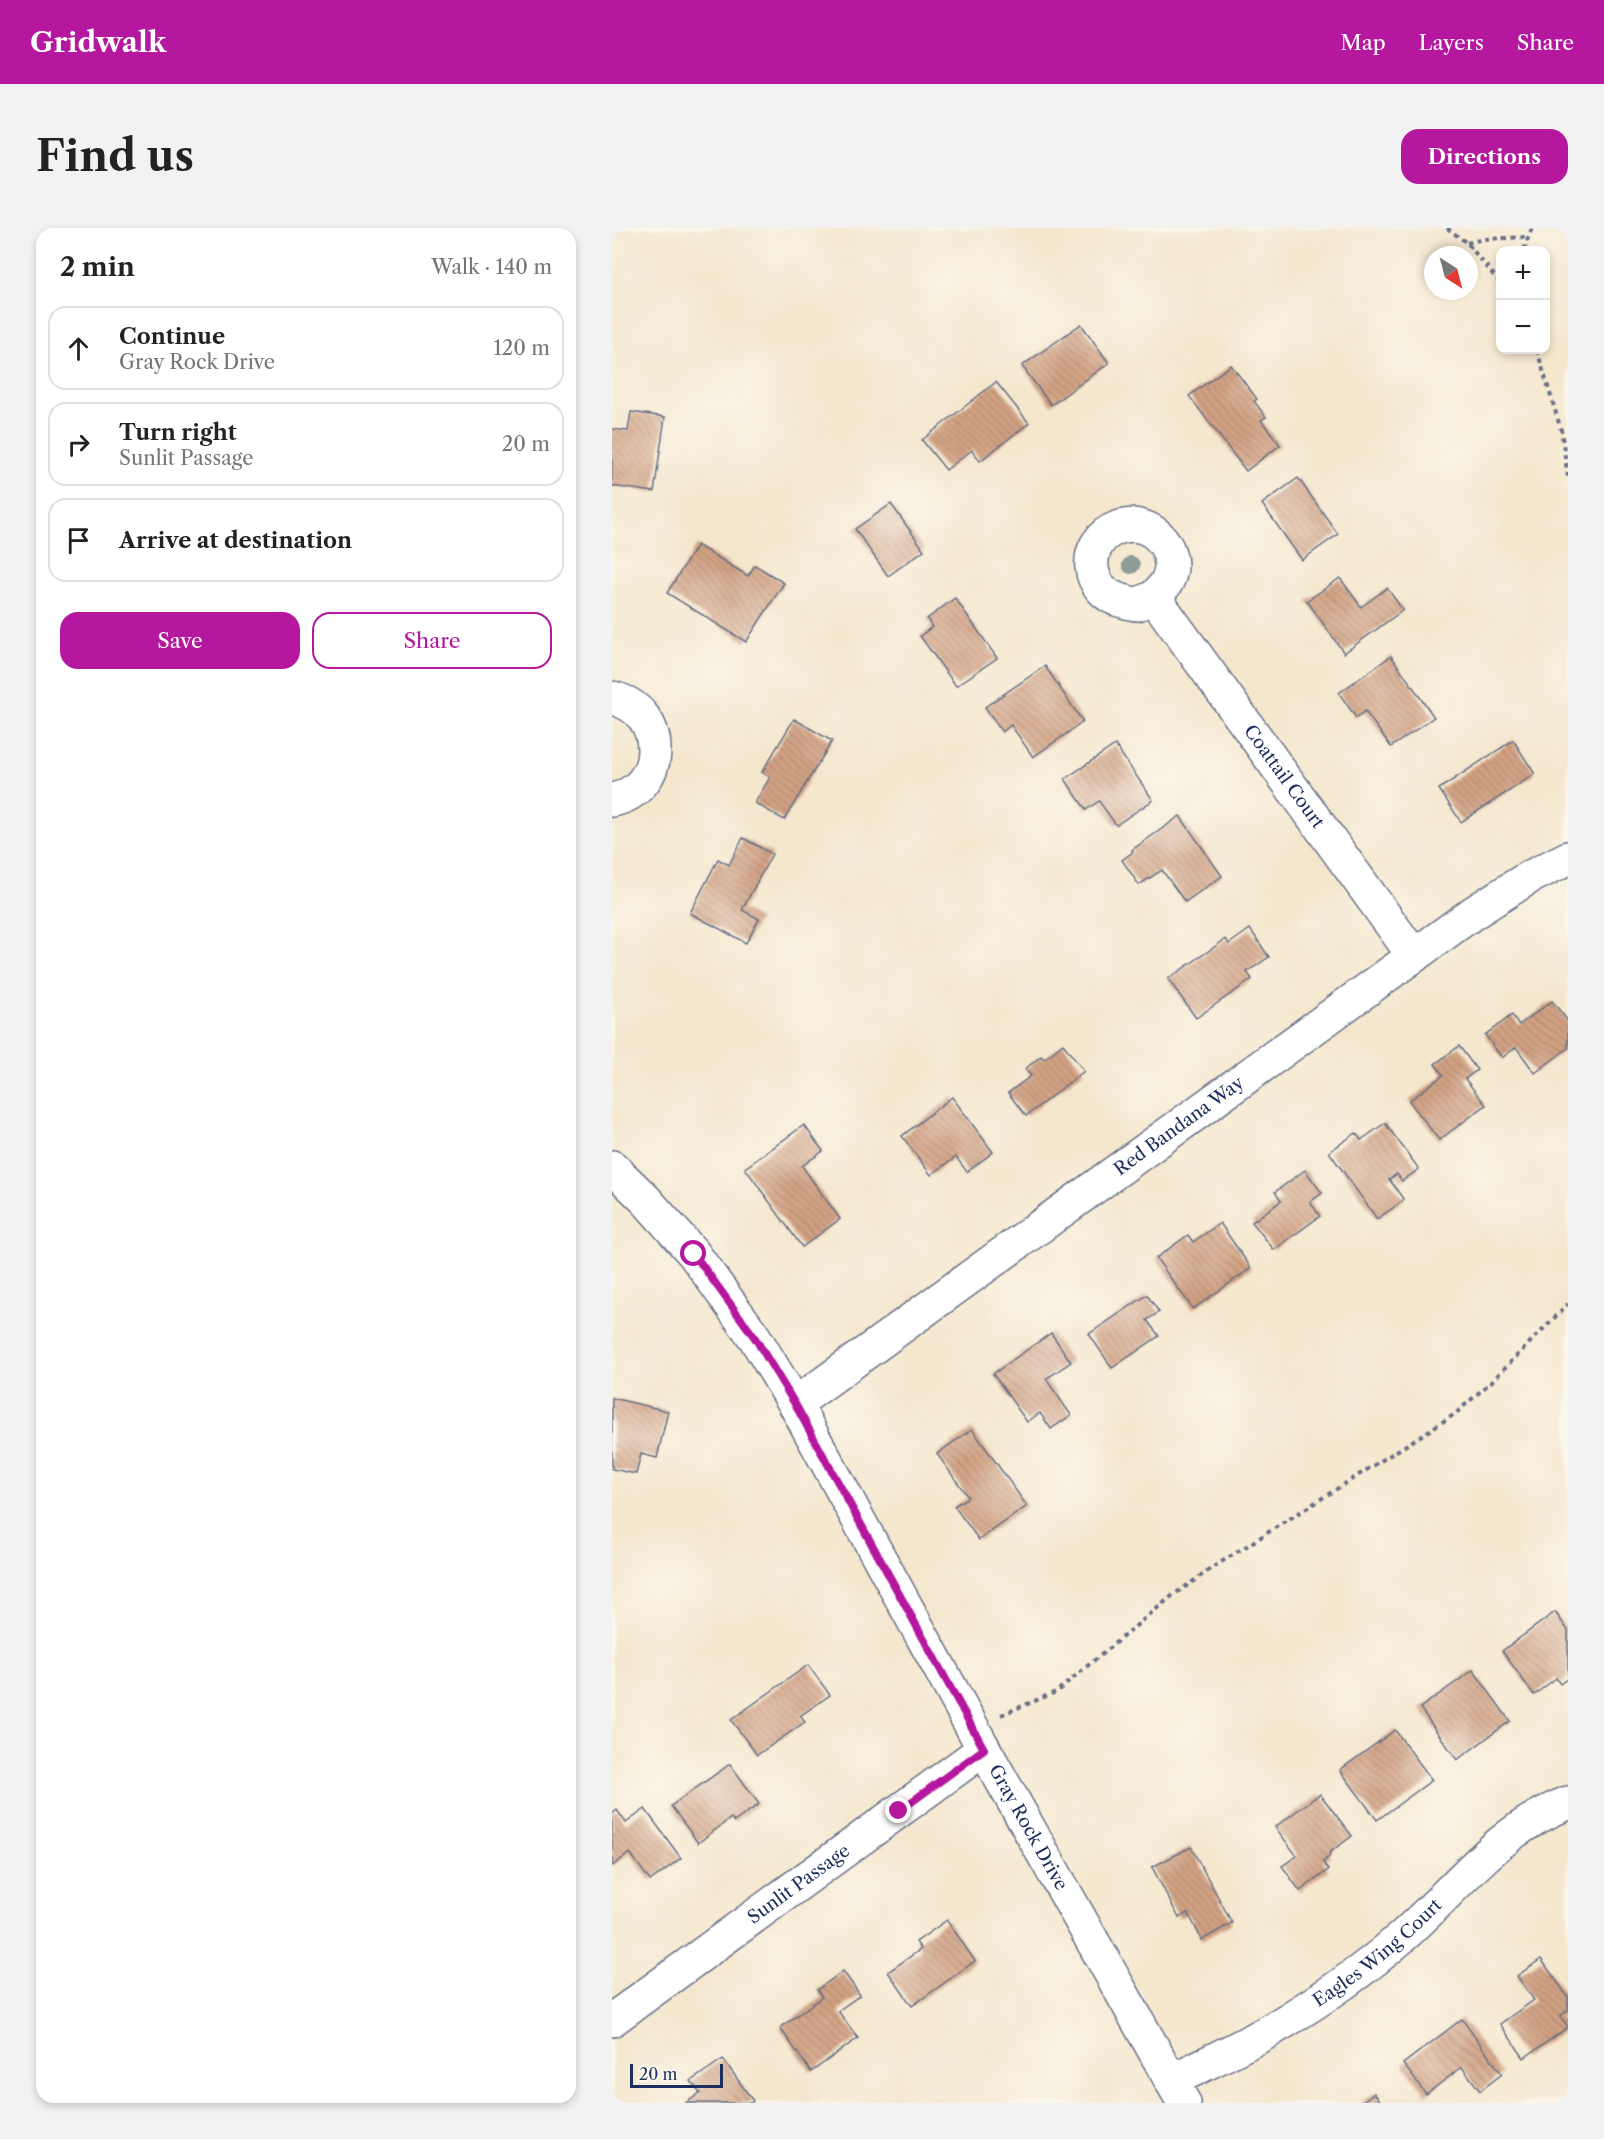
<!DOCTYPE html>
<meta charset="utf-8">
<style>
:root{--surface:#fff;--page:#f2f2f2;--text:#222;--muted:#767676;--line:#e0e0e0;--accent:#b5179e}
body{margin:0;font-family:"Libre Caslon Text",serif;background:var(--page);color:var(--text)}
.controls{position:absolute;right:18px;top:18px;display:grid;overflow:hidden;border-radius:12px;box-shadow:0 3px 9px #0003}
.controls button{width:54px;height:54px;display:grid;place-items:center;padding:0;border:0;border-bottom:2px solid var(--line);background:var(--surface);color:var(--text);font:30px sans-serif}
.compass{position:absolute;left:812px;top:18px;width:54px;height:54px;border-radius:50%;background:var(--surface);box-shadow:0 3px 9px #0003;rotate:144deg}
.scale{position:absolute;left:18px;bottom:15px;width:93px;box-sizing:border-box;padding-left:6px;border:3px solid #1b2f5e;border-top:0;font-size:16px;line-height:21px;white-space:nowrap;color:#1b2f5e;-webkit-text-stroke:4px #fbf7ec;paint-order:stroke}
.stop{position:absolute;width:18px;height:18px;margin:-14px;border:4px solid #b5179e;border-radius:50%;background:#fff}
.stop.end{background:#b5179e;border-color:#fff;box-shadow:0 2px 6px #0008}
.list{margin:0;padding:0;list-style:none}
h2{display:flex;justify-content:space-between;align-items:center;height:78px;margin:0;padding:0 24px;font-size:26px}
h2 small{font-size:20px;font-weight:400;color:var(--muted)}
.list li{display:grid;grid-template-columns:39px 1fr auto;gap:18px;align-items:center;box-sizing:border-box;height:84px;margin:0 12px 12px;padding:0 12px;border:2px solid var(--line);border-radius:18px}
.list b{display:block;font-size:22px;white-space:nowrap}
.list p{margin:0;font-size:20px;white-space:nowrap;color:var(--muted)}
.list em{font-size:20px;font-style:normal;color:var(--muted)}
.actions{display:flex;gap:12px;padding:18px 24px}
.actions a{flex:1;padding:14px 0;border:2px solid var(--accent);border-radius:18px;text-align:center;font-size:21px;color:var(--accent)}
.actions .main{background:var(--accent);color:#fff}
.icon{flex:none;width:33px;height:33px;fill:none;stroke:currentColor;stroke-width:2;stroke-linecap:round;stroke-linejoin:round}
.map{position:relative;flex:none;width:956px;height:1875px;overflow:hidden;border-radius:18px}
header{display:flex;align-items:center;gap:36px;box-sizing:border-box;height:84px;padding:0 30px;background:var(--accent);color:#fff}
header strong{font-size:28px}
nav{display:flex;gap:33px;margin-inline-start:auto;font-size:21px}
.intro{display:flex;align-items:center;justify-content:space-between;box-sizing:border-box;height:144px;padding:0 36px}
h1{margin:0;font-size:42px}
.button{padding:15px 27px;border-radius:18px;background:var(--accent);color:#fff;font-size:21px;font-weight:700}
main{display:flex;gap:36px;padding:0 36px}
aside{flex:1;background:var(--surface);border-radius:18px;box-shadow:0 3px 9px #0003}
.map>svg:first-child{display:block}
</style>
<header>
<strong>Gridwalk</strong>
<nav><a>Map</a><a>Layers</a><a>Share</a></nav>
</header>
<div class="intro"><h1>Find us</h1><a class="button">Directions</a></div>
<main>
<aside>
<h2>2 min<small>Walk · 140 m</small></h2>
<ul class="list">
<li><svg class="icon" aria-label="ahead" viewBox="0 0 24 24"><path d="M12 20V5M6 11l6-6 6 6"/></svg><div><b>Continue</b><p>Gray Rock Drive</p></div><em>120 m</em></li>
<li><svg class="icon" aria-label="right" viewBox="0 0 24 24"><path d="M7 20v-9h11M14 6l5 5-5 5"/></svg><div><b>Turn right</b><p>Sunlit Passage</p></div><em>20 m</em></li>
<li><svg class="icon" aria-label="arrive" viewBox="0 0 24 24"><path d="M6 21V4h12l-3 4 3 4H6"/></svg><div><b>Arrive at destination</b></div></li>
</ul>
<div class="actions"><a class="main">Save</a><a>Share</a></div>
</aside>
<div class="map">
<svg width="956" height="1875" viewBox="0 0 956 1875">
<defs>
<pattern id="building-back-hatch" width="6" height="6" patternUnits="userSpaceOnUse" patternTransform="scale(1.5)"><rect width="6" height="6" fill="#d3a283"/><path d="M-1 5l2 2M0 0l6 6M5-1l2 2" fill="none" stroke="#aa846e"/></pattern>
</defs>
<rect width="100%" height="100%" fill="#fbf7ec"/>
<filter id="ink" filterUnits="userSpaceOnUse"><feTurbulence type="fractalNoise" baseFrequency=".0167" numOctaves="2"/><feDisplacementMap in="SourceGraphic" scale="12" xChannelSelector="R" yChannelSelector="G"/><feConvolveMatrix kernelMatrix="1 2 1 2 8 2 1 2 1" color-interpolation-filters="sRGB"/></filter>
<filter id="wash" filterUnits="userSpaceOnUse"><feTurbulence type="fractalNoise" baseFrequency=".008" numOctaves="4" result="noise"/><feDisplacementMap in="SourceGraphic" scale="24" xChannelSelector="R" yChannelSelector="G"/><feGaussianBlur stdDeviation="1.35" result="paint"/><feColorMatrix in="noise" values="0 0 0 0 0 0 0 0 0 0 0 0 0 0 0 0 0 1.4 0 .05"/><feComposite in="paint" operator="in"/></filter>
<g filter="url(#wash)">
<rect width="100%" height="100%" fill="#f5e7ce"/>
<g id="blocks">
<!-- building -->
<g fill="url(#building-back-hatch)">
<polygon points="469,96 497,135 439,177 410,138"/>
<polygon points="619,137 645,171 642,173 654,189 649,192 668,217 634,243 577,168"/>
<polygon points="384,154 417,195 368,233 360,222 334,242 310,212"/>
<polygon points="19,184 53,189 42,264 0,258 0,201 16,203"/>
<polygon points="686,250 726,306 690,332 650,276"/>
<polygon points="279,276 312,322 276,348 243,301"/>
<polygon points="85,317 136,348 143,337 172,355 134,414 55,365"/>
<polygon points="728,350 749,379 775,360 791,382 732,425 695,373"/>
<polygon points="343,370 385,430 344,458 308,408 320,399 315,391"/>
<polygon points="779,428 822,489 779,519 753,483 744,490 727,465"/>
<polygon points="433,438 471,494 421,529 399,497 390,504 373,479"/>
<polygon points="182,491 220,513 172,592 143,575 158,549 150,544"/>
<polygon points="901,512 923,546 849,594 827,561"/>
<polygon points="503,517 541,572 504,597 487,573 474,582 453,551"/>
<polygon points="568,588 610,648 573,674 550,642 527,657 510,632 521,624 520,622"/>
<polygon points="131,610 160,626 130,682 147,691 134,715 78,685 106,631 117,637"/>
<polygon points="638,701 657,729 635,744 640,751 584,790 556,751 614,711 617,716"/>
<polygon points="940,773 956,793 956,820 923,845 904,819 890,830 873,807 900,787 907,797"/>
<polygon points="451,816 472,843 414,888 396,865 419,848 413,841 429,828 432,831"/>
<polygon points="847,818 865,842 853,851 874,877 827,912 797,873 831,847 823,836"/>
<polygon points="340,869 381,924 355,944 344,929 319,947 290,908"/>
<polygon points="773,895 807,941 790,953 785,946 777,951 792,972 765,991 717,924 744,905 749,912"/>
<polygon points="192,897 211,923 190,938 228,991 190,1019 133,940"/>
<polygon points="693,942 710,965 698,974 708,988 662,1022 640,994 669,973 663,964"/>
<polygon points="608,995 639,1040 581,1081 544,1030 576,1007 581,1014"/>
<polygon points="535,1067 547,1084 535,1092 547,1108 500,1140 477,1106"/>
<polygon points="439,1105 459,1134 434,1151 459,1187 439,1201 428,1185 415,1194 381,1146"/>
<polygon points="0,1170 56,1183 45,1230 29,1226 24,1246 0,1241"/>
<polygon points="360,1201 415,1278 367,1312 342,1278 356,1269 325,1226"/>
<polygon points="943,1384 956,1402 956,1450 948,1456 944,1450 922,1467 890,1423"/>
<polygon points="196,1437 218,1467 188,1488 193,1494 145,1527 119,1492"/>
<polygon points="861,1442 898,1493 845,1532 808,1480"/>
<polygon points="783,1502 820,1552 765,1592 728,1542"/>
<polygon points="118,1536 147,1576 122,1594 119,1590 86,1615 59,1578"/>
<polygon points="708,1566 740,1608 717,1625 718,1628 711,1634 716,1642 688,1663 670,1638 685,1628 663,1599"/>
<polygon points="33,1581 69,1630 38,1653 18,1625 0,1638 0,1586 5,1582 14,1595"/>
<polygon points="579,1619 620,1695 590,1712 576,1685 567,1690 540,1639"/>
<polygon points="335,1692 363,1733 300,1778 276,1744 309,1721 304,1714"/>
<polygon points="929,1731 956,1769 956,1782 948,1788 956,1799 912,1830 888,1796 922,1772 905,1748"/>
<polygon points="231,1743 248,1767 226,1783 246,1810 199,1844 168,1800 210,1769 205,1762"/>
<polygon points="850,1791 890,1846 868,1863 850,1839 814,1866 791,1836"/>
<polygon points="111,1831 141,1873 139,1875 74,1875 88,1865 79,1853"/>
<polygon points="762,1865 770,1875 748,1875"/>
</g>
</g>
</g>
<g filter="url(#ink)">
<use href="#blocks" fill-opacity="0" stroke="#676f85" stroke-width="1.5"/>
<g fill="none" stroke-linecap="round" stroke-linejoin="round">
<!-- street casing -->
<g stroke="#676f85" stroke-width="36">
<g id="street">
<path id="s1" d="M542,369C537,371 530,375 525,376C521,376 515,374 511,373C473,365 468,314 505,300C516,296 526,296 536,301C555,310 566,336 554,355C551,360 546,365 542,369L802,728"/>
<path d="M0,470C56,482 56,561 0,572"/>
<path id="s2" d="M0,939L33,971L82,1026L143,1110L183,1176L372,1521L572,1875"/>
<path id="s3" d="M183,1176L861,685L916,650L956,630"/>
<path id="s4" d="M0,1792L372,1521"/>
<path id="s5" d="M559,1853C592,1836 626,1821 657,1803C701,1777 745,1748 784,1714C840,1667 884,1601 956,1575"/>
</g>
</g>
<!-- path -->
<g stroke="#676f85" stroke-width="4" stroke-dasharray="4.5 4.5" stroke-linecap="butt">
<polyline points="835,0 855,15 888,55"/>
<polyline points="855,15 871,11 916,9"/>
<polyline points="912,22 920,0"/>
<polyline points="925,122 949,202 956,249"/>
<polyline points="389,1487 444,1464 560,1368 603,1338 843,1186 882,1151 956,1076"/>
</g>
<!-- street -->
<use href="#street" stroke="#fff" stroke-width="33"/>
</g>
<!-- trees -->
<circle fill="#8e9c98" cx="519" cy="337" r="9"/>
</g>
<g fill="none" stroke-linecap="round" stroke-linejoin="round" filter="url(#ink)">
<!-- route -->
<polyline stroke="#b5179e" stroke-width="8" points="82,1026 143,1110 183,1176 372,1521 287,1583"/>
</g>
<g text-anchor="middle" stroke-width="4.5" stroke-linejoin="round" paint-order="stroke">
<!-- street labels -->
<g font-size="18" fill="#1b2f5e" stroke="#fbf7ec">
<text dy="6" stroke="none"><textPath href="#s1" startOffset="468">Coattail Court</textPath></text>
<text dy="6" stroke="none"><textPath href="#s3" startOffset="474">Red Bandana Way</textPath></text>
<text dy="6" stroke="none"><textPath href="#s2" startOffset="784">Gray Rock Drive</textPath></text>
<text dy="6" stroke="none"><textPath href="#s4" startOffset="231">Sunlit Passage</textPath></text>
<text dy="6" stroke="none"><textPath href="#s5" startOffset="244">Eagles Wing Court</textPath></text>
</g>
</g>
</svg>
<div class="controls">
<button>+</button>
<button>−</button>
</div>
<svg class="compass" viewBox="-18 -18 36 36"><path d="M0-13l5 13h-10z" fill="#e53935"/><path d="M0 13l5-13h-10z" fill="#767676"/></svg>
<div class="scale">20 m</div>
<div class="stop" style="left:82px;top:1026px"></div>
<div class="stop end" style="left:287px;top:1583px"></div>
</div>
</main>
